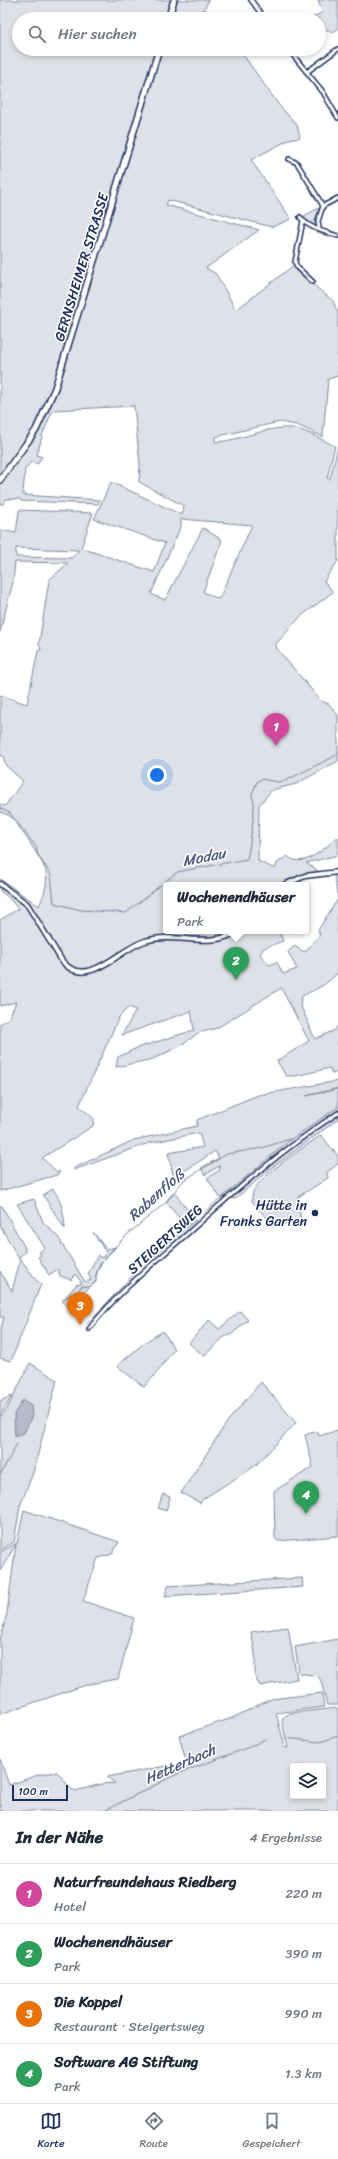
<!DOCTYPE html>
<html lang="de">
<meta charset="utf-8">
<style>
:root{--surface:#fff;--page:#f2f2f3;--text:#1f2937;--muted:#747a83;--line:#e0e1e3;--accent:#1b2f5e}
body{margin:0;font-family:Sriracha,sans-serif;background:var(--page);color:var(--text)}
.controls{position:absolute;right:12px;bottom:12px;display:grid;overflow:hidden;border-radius:4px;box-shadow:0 2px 6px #0003}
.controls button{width:36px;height:36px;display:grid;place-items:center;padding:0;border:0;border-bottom:1px solid var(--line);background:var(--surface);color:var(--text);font:20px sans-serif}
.scale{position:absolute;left:12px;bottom:10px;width:56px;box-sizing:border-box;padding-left:4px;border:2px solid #1b2f5e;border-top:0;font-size:11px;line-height:14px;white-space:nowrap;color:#1b2f5e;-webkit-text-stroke:3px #fff;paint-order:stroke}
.you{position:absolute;left:157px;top:775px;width:14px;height:14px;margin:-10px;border:3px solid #fff;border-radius:50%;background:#1a73e8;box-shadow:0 0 0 6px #1a73e833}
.badge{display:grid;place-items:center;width:26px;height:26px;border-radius:50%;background:var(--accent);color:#fff;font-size:13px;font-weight:700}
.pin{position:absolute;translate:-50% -33px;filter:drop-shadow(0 1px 2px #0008)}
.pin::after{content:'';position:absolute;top:21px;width:14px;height:12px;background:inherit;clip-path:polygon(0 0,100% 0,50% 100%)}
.popup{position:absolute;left:163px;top:882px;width:146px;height:52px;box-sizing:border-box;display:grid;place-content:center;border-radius:4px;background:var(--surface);filter:drop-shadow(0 1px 3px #0005);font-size:13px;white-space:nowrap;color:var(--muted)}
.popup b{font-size:15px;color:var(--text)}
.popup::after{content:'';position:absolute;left:50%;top:100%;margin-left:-8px;border:8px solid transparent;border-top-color:var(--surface)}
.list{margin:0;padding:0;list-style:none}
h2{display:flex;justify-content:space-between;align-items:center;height:52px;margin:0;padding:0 16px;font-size:17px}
h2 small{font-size:13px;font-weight:400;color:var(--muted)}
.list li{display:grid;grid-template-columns:26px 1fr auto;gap:12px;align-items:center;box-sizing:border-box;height:60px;padding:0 16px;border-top:1px solid var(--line)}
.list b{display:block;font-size:15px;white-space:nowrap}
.list p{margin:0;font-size:13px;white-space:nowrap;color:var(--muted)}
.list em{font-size:13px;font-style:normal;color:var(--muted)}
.icon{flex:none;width:22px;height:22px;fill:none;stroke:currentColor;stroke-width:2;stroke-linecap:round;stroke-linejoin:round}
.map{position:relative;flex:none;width:338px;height:1811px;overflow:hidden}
.search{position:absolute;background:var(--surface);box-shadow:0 2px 6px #0003;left:12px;right:12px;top:12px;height:44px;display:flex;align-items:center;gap:10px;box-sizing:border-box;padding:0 14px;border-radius:22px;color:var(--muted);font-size:15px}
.sheet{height:292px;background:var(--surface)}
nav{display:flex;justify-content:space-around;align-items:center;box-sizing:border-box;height:56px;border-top:1px solid var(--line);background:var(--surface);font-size:11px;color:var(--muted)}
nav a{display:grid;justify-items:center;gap:2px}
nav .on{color:var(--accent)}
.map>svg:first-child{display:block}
</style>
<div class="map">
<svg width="338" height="1811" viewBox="0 0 338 1811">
<rect width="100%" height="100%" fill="#fff"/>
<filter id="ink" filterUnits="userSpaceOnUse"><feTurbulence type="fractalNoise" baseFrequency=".025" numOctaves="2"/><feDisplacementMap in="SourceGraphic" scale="8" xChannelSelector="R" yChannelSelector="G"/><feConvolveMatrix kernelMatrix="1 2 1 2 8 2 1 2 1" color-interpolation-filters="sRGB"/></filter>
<g filter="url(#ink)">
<!-- green -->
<g fill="#dee1e7" stroke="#7c88a2" fill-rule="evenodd">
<path d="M0,0H209L203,11L206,10L217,19H19V49H239L278,104L297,125L300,137L296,139L292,138L251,160L291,219L272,227L168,200L166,205L259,230L206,268L216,274L236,310L294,265L309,281L333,301L338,313V376L328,379L323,437L297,425L279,422L215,437V442C241,441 265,426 292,428C306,430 322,440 335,446L327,478L330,479L338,447V561L324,581L333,592L300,617L276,644L277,649L321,701L329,704L338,715V761L296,784L272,790L259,805L258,861L275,869L277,863L287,856C304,871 326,846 338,837V855L306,863L317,870V874L305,876L284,885H166V931H279L283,941L264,948L260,954L269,965L277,962L283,974L297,969L288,952L294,946L305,952L320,935L318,930L338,899L334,873L338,872V973L324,985L302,996L300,1004L315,1039L335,1030L338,1025V1072L332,1074L330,1068L295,1076H286L277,1061L309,1041L281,988L217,1028L198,1033L182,1045L153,1059L116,1067L118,1057L137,1048L194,1030L191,1011L122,1035L136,1010L129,1007L119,1017L79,1106L94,1119L93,1126L42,1158L57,1172L60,1171L57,1175L0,1191V1024L9,1018L16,1002L0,1006V920L18,909L9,898L0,891V879L39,906C44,895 48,884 46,872C46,866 17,822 11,817C9,815 3,813 0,812V804L5,806L23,781L6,766L3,756L0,755V695L27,704L38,651L41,650L39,644L49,580L68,563L15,562L13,582L0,632V530L16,533L19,510L93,513L81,548L154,572L165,543L94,519L111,482L182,515L184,506L139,482L140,465L134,406L53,410L43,433L37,455L42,457L37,464L31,462L25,469L23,495L100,500L98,504L21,501V499H6L3,504H0ZM181,519L252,525L219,599L203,592L222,540L203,528L165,600L151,594L181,526ZM16,548L79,550L72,558L16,557Z"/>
<polygon points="318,0 338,0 338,29 331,33 328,29 319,35 319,19 310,19 323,12"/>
<polygon points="319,208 314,225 302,217"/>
<polygon points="338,1081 338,1088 306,1096 338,1089 338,1119 269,1170 235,1199 228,1197 223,1202 207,1178 220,1170 219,1166 205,1175 201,1168 219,1158 215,1151 174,1178 168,1153 203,1147 199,1133 149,1143 74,1170 74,1168 134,1140 197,1126 197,1120 258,1095"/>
<path d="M321,1135L338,1156V1164L327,1172L328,1178L298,1197L301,1223L272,1224L252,1201C252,1198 252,1195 253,1192C259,1176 306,1146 321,1135Z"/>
<path d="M53,1189C62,1202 64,1213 65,1229L43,1195Z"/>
<polygon points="175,1193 198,1224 190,1231 166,1202"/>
<path d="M34,1199L43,1222L58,1237L85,1282L91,1280L88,1274L98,1255L101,1258L106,1253L93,1232L106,1249L116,1247C106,1257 95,1267 96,1282L84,1292L72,1310L62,1301L76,1285L82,1283L75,1274L71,1280L60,1276L58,1269L49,1275L38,1257L41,1255L39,1252L45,1248L17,1204Z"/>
<polygon points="0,1206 2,1206 25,1248 25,1252 19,1257 37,1281 41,1284 11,1361 0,1358 0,1332 4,1317 0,1317 0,1271 12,1291 20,1261 0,1225"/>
<polygon points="240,1311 248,1320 232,1334 224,1337 204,1356 189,1343 209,1320 219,1329"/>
<polygon points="163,1331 174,1349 160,1369 144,1387 117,1366 144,1343"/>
<polygon points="30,1363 57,1380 33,1473 20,1506 14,1542 0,1550 0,1418 7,1409"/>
<polygon points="261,1382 296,1423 255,1466 203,1499 200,1503 181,1493 227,1422"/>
<polygon points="12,1396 0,1416 0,1401"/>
<polygon points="338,1430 338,1536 278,1541 275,1538 274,1491 313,1467 305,1435 317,1431 319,1436"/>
<polygon points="163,1494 170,1497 166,1511 158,1508"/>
<polygon points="24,1510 119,1542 112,1554 98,1558 83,1601 134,1618 118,1679 89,1684 0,1714 0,1640 7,1613 16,1544 0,1571 0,1552 17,1543"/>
<polygon points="302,1578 303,1587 165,1596 168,1586"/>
<polygon points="288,1627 297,1679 260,1686 255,1677 255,1653 251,1632"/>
<polygon points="338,1639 338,1705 327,1705 321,1681 318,1676 299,1673 295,1647"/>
<path d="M322,1693L324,1707L276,1713L284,1743L283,1747L288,1748L282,1722L283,1718L290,1713L338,1708V1811H0V1759L9,1785L41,1774L57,1772C64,1778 67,1787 75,1791L102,1784L115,1783L107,1777L166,1766L168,1770L186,1761L179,1736L232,1718L271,1699ZM293,1766H323V1796H293Z"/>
</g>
<!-- water -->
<polygon fill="#b5bbca" stroke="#77839f" points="23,1400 31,1406 32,1416 24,1433 15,1436 14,1414"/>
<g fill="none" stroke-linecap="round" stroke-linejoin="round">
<!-- stream -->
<g stroke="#77839f" stroke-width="1">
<path d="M0,808L10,813L36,847L38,855L51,875L54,903L81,910L126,913L177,872L247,859C249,855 255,806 254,803C254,800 252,798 252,794L257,782L261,779L278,782L285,781L335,756L338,752"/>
<polyline points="206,1211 291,1139"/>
<polyline points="142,1267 194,1221"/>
<polyline points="95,1277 99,1266 112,1250 129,1233 164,1204 184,1180 227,1154 262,1148 293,1138 338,1107"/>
<polyline points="64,1299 71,1294 78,1293 81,1286 90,1287 96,1281"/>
<polyline points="87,1324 138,1270"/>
<polyline points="0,1475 17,1444"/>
<polyline points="285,1738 320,1742 338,1736"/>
<polyline points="104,1811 175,1775 252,1746 265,1739"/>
</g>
<!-- minor casing -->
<g stroke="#1b2f5e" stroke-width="6">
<g id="minor">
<polyline points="251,0 265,19"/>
<polyline points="288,49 323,92 338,118"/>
<polyline points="307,72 338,49"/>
<polyline points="289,159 297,163 323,206"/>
<path d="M300,217C308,228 325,232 338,236"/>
<polyline points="303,221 295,262 297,267 313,282"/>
<polyline points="319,228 318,221 323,206 338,198"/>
<path d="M89,1329C117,1293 153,1264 187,1234C235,1191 284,1148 338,1113"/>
</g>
</g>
<!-- tertiary casing -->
<g stroke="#1b2f5e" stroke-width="7">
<g id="tertiary">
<path d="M0,884L27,904L62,961C86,991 119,949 145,941C175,931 209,950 238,931"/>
<polyline points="284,885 305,876 338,872"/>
</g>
</g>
<!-- primary casing -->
<g stroke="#1b2f5e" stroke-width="8">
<g id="primary">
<polyline points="168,19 174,0"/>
<polyline points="0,480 36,430 55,388 159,49"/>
</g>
</g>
<!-- minor -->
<use href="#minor" stroke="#fff" stroke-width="3"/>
<!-- tertiary -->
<use href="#tertiary" stroke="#fff" stroke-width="4"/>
<!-- primary -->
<use href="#primary" stroke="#fff" stroke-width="5"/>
</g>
</g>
<!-- markers -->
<circle fill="#1b2f5e" stroke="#fff" stroke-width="1.5" cx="315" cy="1213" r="4"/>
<g text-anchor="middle" stroke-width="3" stroke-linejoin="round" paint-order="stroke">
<!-- street labels -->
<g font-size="14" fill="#1b2f5e" stroke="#fff">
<text transform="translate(81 267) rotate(-73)" y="5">GERNSHEIMER STRASSE</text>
<text transform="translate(165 1239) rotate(-42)" y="5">STEIGERTSWEG</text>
</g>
<!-- poi labels -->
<g font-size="14" fill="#1b2f5e" stroke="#fff" text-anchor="end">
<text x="307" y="1210">Hütte in<tspan x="307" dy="16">Franks Garten</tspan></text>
</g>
<!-- water labels -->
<g font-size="15" font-style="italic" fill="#49597e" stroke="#fff">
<text transform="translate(204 857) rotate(-11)" y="5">Modau</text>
<text transform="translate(156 1195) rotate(-42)" y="5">Rabenfloß</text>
<text transform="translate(180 1764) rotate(-24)" y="5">Hetterbach</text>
</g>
</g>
</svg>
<div class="controls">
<button><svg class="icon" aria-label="layers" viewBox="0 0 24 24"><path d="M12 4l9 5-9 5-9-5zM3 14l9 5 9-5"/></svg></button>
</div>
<div class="scale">100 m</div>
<div class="you"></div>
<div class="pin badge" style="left:276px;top:746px;background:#d1479c">1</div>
<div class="pin badge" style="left:236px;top:980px;background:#2e9e5b">2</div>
<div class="popup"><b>Wochenendhäuser</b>Park</div>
<div class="pin badge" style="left:80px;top:1325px;background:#e8710a">3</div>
<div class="pin badge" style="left:306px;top:1514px;background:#2e9e5b">4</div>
<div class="search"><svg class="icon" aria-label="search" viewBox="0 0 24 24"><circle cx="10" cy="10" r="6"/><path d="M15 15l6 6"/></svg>Hier suchen</div>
</div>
<section class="sheet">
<h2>In der Nähe<small>4 Ergebnisse</small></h2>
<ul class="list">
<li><span class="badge" style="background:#d1479c">1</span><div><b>Naturfreundehaus Riedberg</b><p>Hotel</p></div><em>220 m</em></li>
<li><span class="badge" style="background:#2e9e5b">2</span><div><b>Wochenendhäuser</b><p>Park</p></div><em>390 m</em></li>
<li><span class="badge" style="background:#e8710a">3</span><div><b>Die Koppel</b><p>Restaurant · Steigertsweg</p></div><em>990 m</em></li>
<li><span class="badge" style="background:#2e9e5b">4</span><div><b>Software AG Stiftung</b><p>Park</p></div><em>1.3 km</em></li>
</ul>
</section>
<nav>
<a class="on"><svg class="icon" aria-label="map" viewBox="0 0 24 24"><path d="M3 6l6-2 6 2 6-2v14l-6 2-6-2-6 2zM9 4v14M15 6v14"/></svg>Karte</a>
<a><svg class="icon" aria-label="directions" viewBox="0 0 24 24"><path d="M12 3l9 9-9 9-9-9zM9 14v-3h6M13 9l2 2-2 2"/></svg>Route</a>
<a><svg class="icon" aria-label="saved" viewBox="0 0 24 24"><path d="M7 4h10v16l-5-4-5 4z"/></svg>Gespeichert</a>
</nav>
